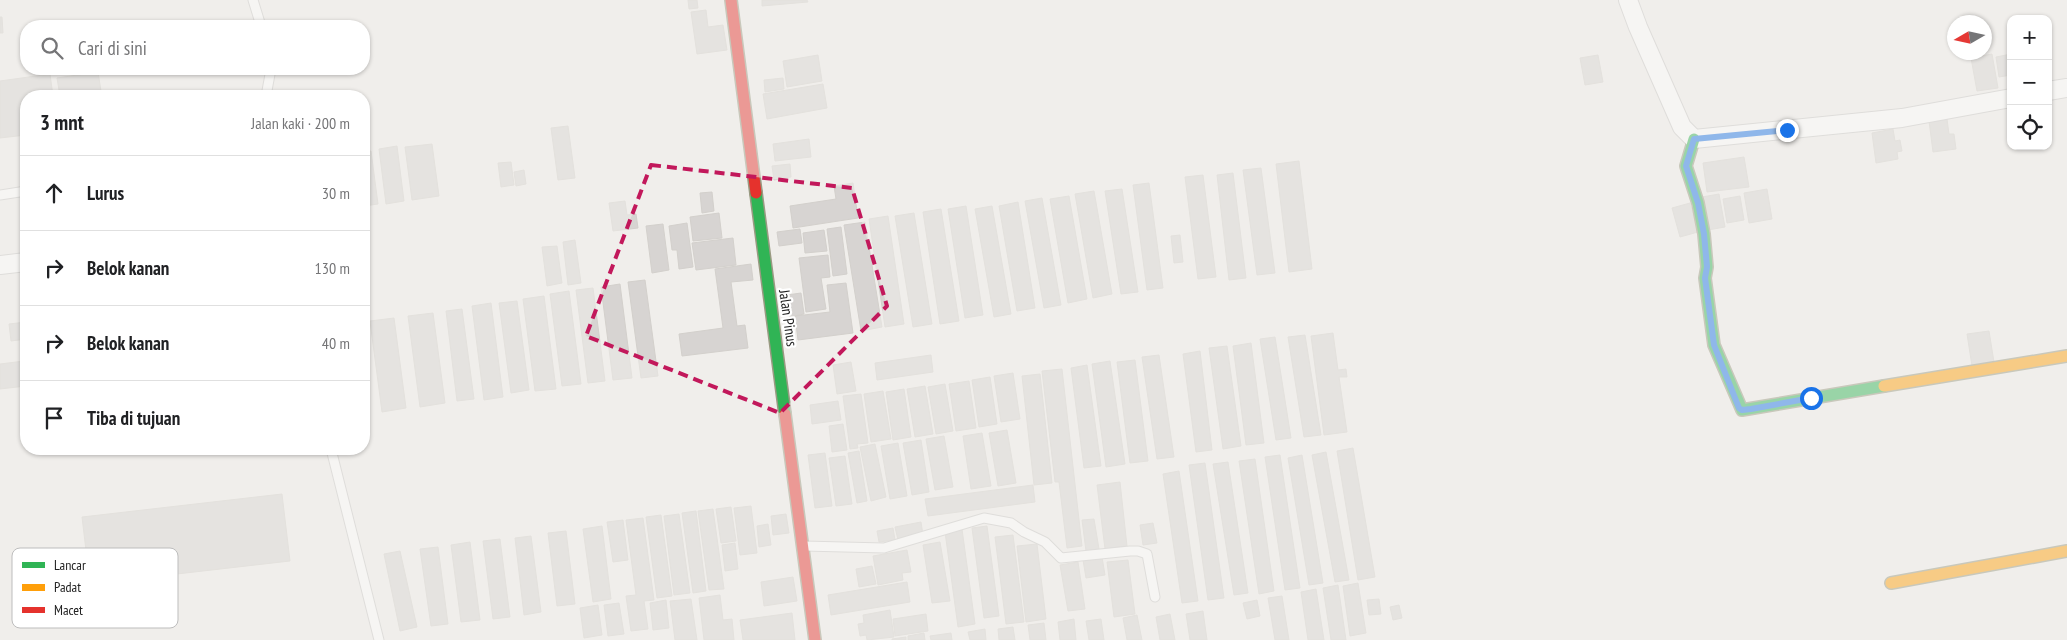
<!DOCTYPE html>
<html lang="id">
<meta charset="utf-8">
<style>
:root{--surface:#fff;--page:#f2f2f2;--text:#202124;--muted:#757577;--line:#e0e0e0}
body{margin:0;font-family:"PT Sans Narrow",sans-serif;background:var(--page);color:var(--text)}
.controls{position:absolute;right:15px;top:15px;display:grid;overflow:hidden;border-radius:10px;box-shadow:0 1px 4px #0004}
.controls button{width:45px;height:45px;display:grid;place-items:center;padding:0;border:0;border-bottom:1px solid var(--line);background:var(--surface);color:var(--text);font:25px sans-serif}
.compass{position:absolute;left:1947px;top:15px;width:45px;height:45px;border-radius:50%;background:var(--surface);box-shadow:0 1px 4px #0004;rotate:261deg}
.stop{position:absolute;width:15px;height:15px;margin:-11px;border:4px solid #1a73e8;border-radius:50%;background:#fff}
.stop.end{background:#1a73e8;border-color:#fff;box-shadow:0 1px 5px #0008}
.list{margin:0;padding:0;list-style:none}
h2{display:flex;justify-content:space-between;align-items:center;height:65px;margin:0;padding:0 20px;font-size:21px}
h2 small{font-size:16px;font-weight:400;color:var(--muted)}
.list li{display:grid;grid-template-columns:32px 1fr auto;gap:15px;align-items:center;box-sizing:border-box;height:75px;padding:0 20px;border-top:1px solid var(--line)}
.list b{display:block;font-size:19px;white-space:nowrap}
.list em{font-size:16px;font-style:normal;color:var(--muted)}
.icon{flex:none;width:28px;height:28px;fill:none;stroke:currentColor;stroke-width:2;stroke-linecap:round;stroke-linejoin:round}
.map{position:relative;flex:none;width:2067px;height:640px;overflow:hidden}
.search{position:absolute;background:var(--surface);box-shadow:0 1px 4px #0004;left:20px;top:20px;width:350px;height:55px;display:flex;align-items:center;gap:12px;box-sizing:border-box;padding:0 18px;border-radius:20px;color:var(--muted);font-size:19px}
.panel{position:absolute;background:var(--surface);box-shadow:0 1px 4px #0004;left:20px;top:90px;width:350px;height:365px;border-radius:20px}
.map>svg:first-child{display:block}
</style>
<div class="map">
<svg width="2067" height="640" viewBox="0 0 2067 640">
<rect width="100%" height="100%" fill="#f0eeeb"/>
<!-- building -->
<g fill="#d7d4d2" stroke="#d3d0cc">
<polygon points="688,0 697,0 698,8 689,9"/>
<polygon points="762,0 807,0 808,2 762,6"/>
<polygon points="706,10 708,27 723,25 727,50 697,54 691,12"/>
<polygon points="0,17 2,17 3,33 0,33"/>
<polygon points="1992,54 1998,88 1977,91 1971,58"/>
<polygon points="2011,54 2011,75 1999,77 1996,57"/>
<polygon points="818,55 822,81 787,87 783,61"/>
<polygon points="1598,55 1603,82 1585,85 1580,58"/>
<polygon points="98,72 101,91 60,96 57,78"/>
<polygon points="50,74 53,96 26,96 26,135 0,138 0,81"/>
<polygon points="783,78 784,89 765,92 764,80"/>
<polygon points="823,84 827,108 767,119 763,94"/>
<polygon points="1947,119 1949,134 1954,134 1956,149 1933,152 1929,121"/>
<polygon points="568,126 575,178 558,180 551,128"/>
<polygon points="1893,129 1895,141 1900,140 1902,151 1897,152 1898,159 1876,163 1872,133"/>
<polygon points="809,139 811,157 775,161 773,144"/>
<polygon points="432,144 439,196 412,200 405,147"/>
<polygon points="397,146 404,201 386,204 379,149"/>
<polygon points="371,151 378,204 364,206 364,152"/>
<polygon points="1744,157 1749,187 1707,192 1703,163"/>
<polygon points="1299,161 1312,269 1289,272 1276,164"/>
<polygon points="511,162 514,185 501,187 498,163"/>
<polygon points="790,164 791,177 774,180 772,166"/>
<polygon points="1261,168 1275,273 1257,275 1243,170"/>
<polygon points="524,170 526,184 516,186 514,172"/>
<polygon points="1233,173 1246,278 1229,280 1217,175"/>
<polygon points="1203,175 1216,277 1198,279 1185,177"/>
<polygon points="853,183 858,218 793,228 790,206 836,199 834,186"/>
<polygon points="1149,183 1163,288 1147,290 1133,185"/>
<polygon points="1122,189 1138,292 1121,294 1105,191"/>
<polygon points="1767,189 1772,219 1749,223 1744,193"/>
<polygon points="1094,191 1112,294 1093,298 1075,194"/>
<polygon points="712,192 714,211 702,213 700,193"/>
<polygon points="1719,194 1725,227 1708,230 1702,197"/>
<polygon points="1069,196 1087,299 1068,303 1050,199"/>
<polygon points="1740,196 1744,220 1727,223 1723,199"/>
<polygon points="1042,198 1061,305 1044,308 1025,201"/>
<polygon points="625,201 627,215 636,214 638,228 613,231 609,203"/>
<polygon points="1018,202 1035,308 1017,311 999,206"/>
<polygon points="1690,203 1698,232 1680,237 1672,208"/>
<polygon points="966,206 983,315 965,318 948,209"/>
<polygon points="992,206 1011,314 994,317 975,209"/>
<polygon points="941,209 959,321 940,324 923,212"/>
<polygon points="719,213 722,238 693,241 690,217"/>
<polygon points="914,213 932,324 913,327 895,216"/>
<polygon points="888,216 904,324 885,327 869,219"/>
<polygon points="865,222 882,327 861,331 844,225"/>
<polygon points="687,223 693,267 679,269 677,250 672,250 669,226"/>
<polygon points="663,224 669,270 652,273 646,226"/>
<polygon points="841,227 847,274 833,276 827,229"/>
<polygon points="800,229 802,243 779,246 777,232"/>
<polygon points="824,230 827,251 805,253 803,233"/>
<polygon points="1180,235 1183,262 1174,263 1171,236"/>
<polygon points="733,238 736,265 696,270 692,243"/>
<polygon points="575,240 581,283 568,285 563,242"/>
<polygon points="557,246 562,283 547,286 542,247"/>
<polygon points="828,255 830,277 821,278 826,309 806,312 799,258"/>
<polygon points="751,264 753,280 731,282 737,326 745,325 748,348 682,356 679,334 723,328 715,269"/>
<polygon points="645,280 658,376 641,378 628,282"/>
<polygon points="846,283 853,333 798,340 795,316 830,312 827,285"/>
<polygon points="620,284 632,378 613,380 601,287"/>
<polygon points="593,288 605,381 588,383 576,290"/>
<polygon points="569,291 581,384 562,386 550,294"/>
<polygon points="801,293 804,314 790,317 787,295"/>
<polygon points="544,296 556,389 535,391 523,299"/>
<polygon points="517,301 529,390 511,393 499,303"/>
<polygon points="491,303 503,397 484,400 472,306"/>
<polygon points="462,309 474,399 457,401 446,311"/>
<polygon points="433,313 445,403 420,407 408,316"/>
<polygon points="394,318 406,408 382,412 370,321"/>
<polygon points="26,322 26,339 11,341 9,324"/>
<polygon points="1989,331 1994,362 1972,366 1967,334"/>
<polygon points="1333,333 1338,370 1346,369 1347,377 1339,377 1347,432 1324,435 1311,336"/>
<polygon points="1305,335 1321,435 1304,437 1288,337"/>
<polygon points="1275,337 1291,438 1276,440 1260,339"/>
<polygon points="1251,343 1264,443 1246,445 1233,346"/>
<polygon points="1227,346 1241,446 1223,449 1209,348"/>
<polygon points="1200,351 1212,450 1196,452 1183,354"/>
<polygon points="931,355 933,372 877,380 875,363"/>
<polygon points="1159,355 1174,457 1157,459 1142,357"/>
<polygon points="1135,360 1148,461 1130,463 1117,362"/>
<polygon points="24,361 26,386 0,389 0,364"/>
<polygon points="1110,361 1125,464 1106,467 1092,364"/>
<polygon points="851,362 856,391 837,394 833,365"/>
<polygon points="1087,365 1101,466 1084,468 1071,368"/>
<polygon points="1062,369 1082,546 1067,548 1059,482 1055,482 1042,371"/>
<polygon points="1013,373 1020,419 1001,422 994,376"/>
<polygon points="1040,374 1052,483 1034,485 1022,376"/>
<polygon points="990,377 997,424 979,427 972,380"/>
<polygon points="969,381 976,428 956,431 949,384"/>
<polygon points="945,384 953,431 936,434 928,387"/>
<polygon points="925,386 933,434 915,437 907,389"/>
<polygon points="904,389 911,437 893,440 886,392"/>
<polygon points="883,391 891,439 871,442 864,394"/>
<polygon points="861,394 868,443 857,444 858,448 850,449 843,396"/>
<polygon points="838,401 841,420 812,424 810,405"/>
<polygon points="843,424 847,450 832,452 829,426"/>
<polygon points="1007,430 1016,483 998,486 989,433"/>
<polygon points="982,433 991,486 971,489 963,436"/>
<polygon points="944,436 953,487 935,490 926,439"/>
<polygon points="921,440 929,492 912,495 903,443"/>
<polygon points="898,443 907,496 890,499 881,446"/>
<polygon points="875,444 886,497 871,501 860,447"/>
<polygon points="1353,448 1375,577 1358,580 1337,451"/>
<polygon points="859,451 867,501 857,503 848,453"/>
<polygon points="1326,452 1349,580 1335,582 1312,455"/>
<polygon points="825,453 832,506 815,508 808,455"/>
<polygon points="1280,455 1300,588 1285,590 1265,457"/>
<polygon points="1302,455 1323,583 1309,585 1288,458"/>
<polygon points="845,456 852,504 836,506 829,458"/>
<polygon points="1255,459 1274,591 1259,594 1239,461"/>
<polygon points="1228,462 1248,593 1234,595 1213,464"/>
<polygon points="1205,463 1224,598 1208,600 1189,465"/>
<polygon points="1179,471 1198,601 1182,603 1163,474"/>
<polygon points="1120,482 1127,546 1105,549 1097,485"/>
<polygon points="1033,485 1035,502 928,516 925,499"/>
<polygon points="282,494 290,561 90,584 82,517"/>
<polygon points="751,506 757,553 740,555 734,508"/>
<polygon points="731,507 736,541 721,543 716,509"/>
<polygon points="713,509 724,589 709,590 698,511"/>
<polygon points="696,511 706,591 693,593 682,513"/>
<polygon points="679,514 690,593 674,595 664,516"/>
<polygon points="786,514 789,533 773,535 771,516"/>
<polygon points="661,515 672,596 657,598 646,517"/>
<polygon points="643,518 654,600 644,601 648,629 631,631 626,596 636,595 626,520"/>
<polygon points="1094,519 1099,549 1086,551 1082,520"/>
<polygon points="623,520 628,560 613,562 607,522"/>
<polygon points="921,522 923,535 898,540 895,527"/>
<polygon points="1153,523 1157,543 1143,545 1140,525"/>
<polygon points="768,524 771,545 759,547 757,526"/>
<polygon points="602,526 611,599 593,602 583,529"/>
<polygon points="987,526 999,616 984,618 972,528"/>
<polygon points="893,528 895,540 879,542 877,531"/>
<polygon points="962,529 975,624 958,627 945,532"/>
<polygon points="566,531 575,604 557,606 548,533"/>
<polygon points="1013,535 1024,622 1006,624 995,537"/>
<polygon points="531,536 541,612 524,615 515,538"/>
<polygon points="500,539 510,617 493,619 483,541"/>
<polygon points="470,542 480,620 461,622 451,545"/>
<polygon points="940,542 950,601 932,603 923,545"/>
<polygon points="735,543 738,569 725,571 722,545"/>
<polygon points="1037,544 1046,619 1026,622 1017,546"/>
<polygon points="438,547 448,624 431,626 420,549"/>
<polygon points="907,550 911,572 902,573 903,580 878,585 873,556"/>
<polygon points="400,551 417,627 400,631 384,554"/>
<polygon points="1102,557 1105,575 1086,578 1083,560"/>
<polygon points="1128,560 1135,614 1114,617 1107,562"/>
<polygon points="1078,562 1085,609 1068,611 1060,565"/>
<polygon points="872,566 876,584 859,587 856,569"/>
<polygon points="793,577 797,601 764,606 761,582"/>
<polygon points="907,582 910,602 831,615 828,595"/>
<polygon points="1358,583 1366,633 1350,636 1343,586"/>
<polygon points="1338,585 1346,640 1331,640 1323,588"/>
<polygon points="1316,589 1324,640 1308,640 1301,592"/>
<polygon points="720,595 723,620 732,619 734,640 704,640 699,598"/>
<polygon points="1282,596 1289,640 1275,640 1268,598"/>
<polygon points="691,599 697,640 675,640 670,601"/>
<polygon points="1379,599 1381,614 1369,615 1367,600"/>
<polygon points="666,600 669,628 653,630 650,603"/>
<polygon points="1257,600 1260,616 1247,619 1243,603"/>
<polygon points="619,603 624,634 608,636 604,605"/>
<polygon points="598,605 602,635 584,638 580,608"/>
<polygon points="1399,605 1402,618 1393,620 1390,607"/>
<polygon points="890,610 894,637 867,640 866,635 860,636 858,624 864,623 863,615"/>
<polygon points="1203,611 1207,640 1190,640 1186,614"/>
<polygon points="792,613 795,640 743,640 740,620"/>
<polygon points="926,614 928,631 895,636 893,619"/>
<polygon points="1170,614 1175,640 1160,640 1156,617"/>
<polygon points="1137,615 1142,640 1127,640 1123,618"/>
<polygon points="1074,619 1076,640 1060,640 1058,622"/>
<polygon points="1101,619 1104,640 1089,640 1086,621"/>
<polygon points="1044,623 1046,640 1030,640 1028,625"/>
<polygon points="1013,627 1015,640 999,640 998,629"/>
<polygon points="985,629 986,640 970,640 968,632"/>
<polygon points="924,633 925,640 908,640 908,636"/>
<polygon points="951,633 952,640 931,640 930,636"/>
<polygon points="906,637 906,640 892,640 892,639"/>
</g>
<g fill="none" stroke-linecap="round" stroke-linejoin="round">
<!-- lane casing -->
<g stroke="#c9c8c7" stroke-width="11">
<g id="lane">
<polyline points="253,0 261,26"/>
<polyline points="266,96 271,69"/>
<polyline points="0,195 26,191"/>
<polyline points="331,449 379,640"/>
<polyline points="804,546 884,548 984,518 1011,523 1024,532 1045,542 1061,558 1130,551 1138,551 1147,554 1155,597"/>
</g>
</g>
<!-- street casing -->
<g stroke="#c9c8c7" stroke-width="20">
<g id="street">
<polyline points="1628,0 1638,27 1682,127 1694,139 1902,118 2011,98"/>
<polyline points="2048,91 2067,88"/>
<polyline points="0,265 26,262"/>
</g>
</g>
<!-- fast casing -->
<g stroke="#999a82" stroke-width="14">
<g id="fast">
<polyline points="1694,139 1686,166 1698,203 1704,234 1707,267 1705,278 1714,345 1742,410 1884,386"/>
<polyline points="756,193 785,414"/>
</g>
</g>
<!-- slow casing -->
<g stroke="#999a82" stroke-width="14">
<g id="slow">
<polyline points="1884,386 2067,356"/>
<polyline points="1891,583 2067,551"/>
</g>
</g>
<!-- jam casing -->
<g stroke="#999a82" stroke-width="14">
<g id="jam">
<polyline points="731,0 756,193"/>
<polyline points="785,414 815,640"/>
</g>
</g>
<!-- lane -->
<use href="#lane" stroke="#fdfcfc" stroke-width="9"/>
<!-- street -->
<use href="#street" stroke="#fdfcfc" stroke-width="18"/>
<!-- fast -->
<use href="#fast" stroke="#30b455" stroke-width="11"/>
<!-- slow -->
<use href="#slow" stroke="#ff9f0a" stroke-width="11"/>
<!-- jam -->
<use href="#jam" stroke="#e5322d" stroke-width="11"/>
</g>
<g fill="none" stroke-linecap="round" stroke-linejoin="round">
<!-- route -->
<polyline stroke="#1a73e8" stroke-width="6" points="1787,130 1694,139 1686,166 1698,203 1704,234 1707,267 1705,278 1714,345 1739,408 1742,410 1751,409 1811,398"/>
</g>
<!-- marked area -->
<path d="M0 0H2067V640H0ZM651,165L852,188L887,306L780,413L586,336Z" fill="#f0eeeb" fill-opacity=".55" fill-rule="evenodd"/>
<path fill="none" stroke="#c2185b" stroke-width="4" stroke-dasharray="10 6" stroke-linejoin="round" d="M651,165L852,188L887,306L780,413L586,336Z"/>
<g text-anchor="middle" stroke-width="4.5" stroke-linejoin="round" paint-order="stroke">
<!-- street labels -->
<g font-size="15" fill="#222" stroke="#fff">
<text transform="translate(788 318) rotate(82)" y="5">Jalan Pinus</text>
</g>
</g>
<!-- legend -->
<rect x="12" y="548" width="166" height="80" rx="8" fill="#fff" stroke="#bdbdbd" stroke-width="1"/>
<rect x="22" y="562" width="23" height="6" fill="#30b455"/>
<rect x="22" y="584" width="23" height="7" fill="#ff9f0a"/>
<rect x="22" y="607" width="23" height="6" fill="#e5322d"/>
<g font-size="14" fill="#222">
<text x="54" y="570">Lancar</text>
<text x="54" y="592">Padat</text>
<text x="54" y="615">Macet</text>
</g>
</svg>
<div class="controls">
<button>+</button>
<button>−</button>
<button><svg class="icon" aria-label="locate" viewBox="0 0 24 24"><circle cx="12" cy="12" r="6"/><path d="M12 2v4M12 18v4M2 12h4M18 12h4"/></svg></button>
</div>
<svg class="compass" viewBox="-18 -18 36 36"><path d="M0-13l5 13h-10z" fill="#e53935"/><path d="M0 13l5-13h-10z" fill="#757577"/></svg>
<div class="stop" style="left:1811px;top:398px"></div>
<div class="stop end" style="left:1787px;top:130px"></div>
<div class="search"><svg class="icon" aria-label="search" viewBox="0 0 24 24"><circle cx="10" cy="10" r="6"/><path d="M15 15l6 6"/></svg>Cari di sini</div>
<section class="panel">
<h2>3 mnt<small>Jalan kaki · 200 m</small></h2>
<ul class="list">
<li><svg class="icon" aria-label="ahead" viewBox="0 0 24 24"><path d="M12 20V5M6 11l6-6 6 6"/></svg><div><b>Lurus</b></div><em>30 m</em></li>
<li><svg class="icon" aria-label="right" viewBox="0 0 24 24"><path d="M7 20v-9h11M14 6l5 5-5 5"/></svg><div><b>Belok kanan</b></div><em>130 m</em></li>
<li><svg class="icon" aria-label="right" viewBox="0 0 24 24"><path d="M7 20v-9h11M14 6l5 5-5 5"/></svg><div><b>Belok kanan</b></div><em>40 m</em></li>
<li><svg class="icon" aria-label="arrive" viewBox="0 0 24 24"><path d="M6 21V4h12l-3 4 3 4H6"/></svg><div><b>Tiba di tujuan</b></div></li>
</ul>
</section>
</div>
